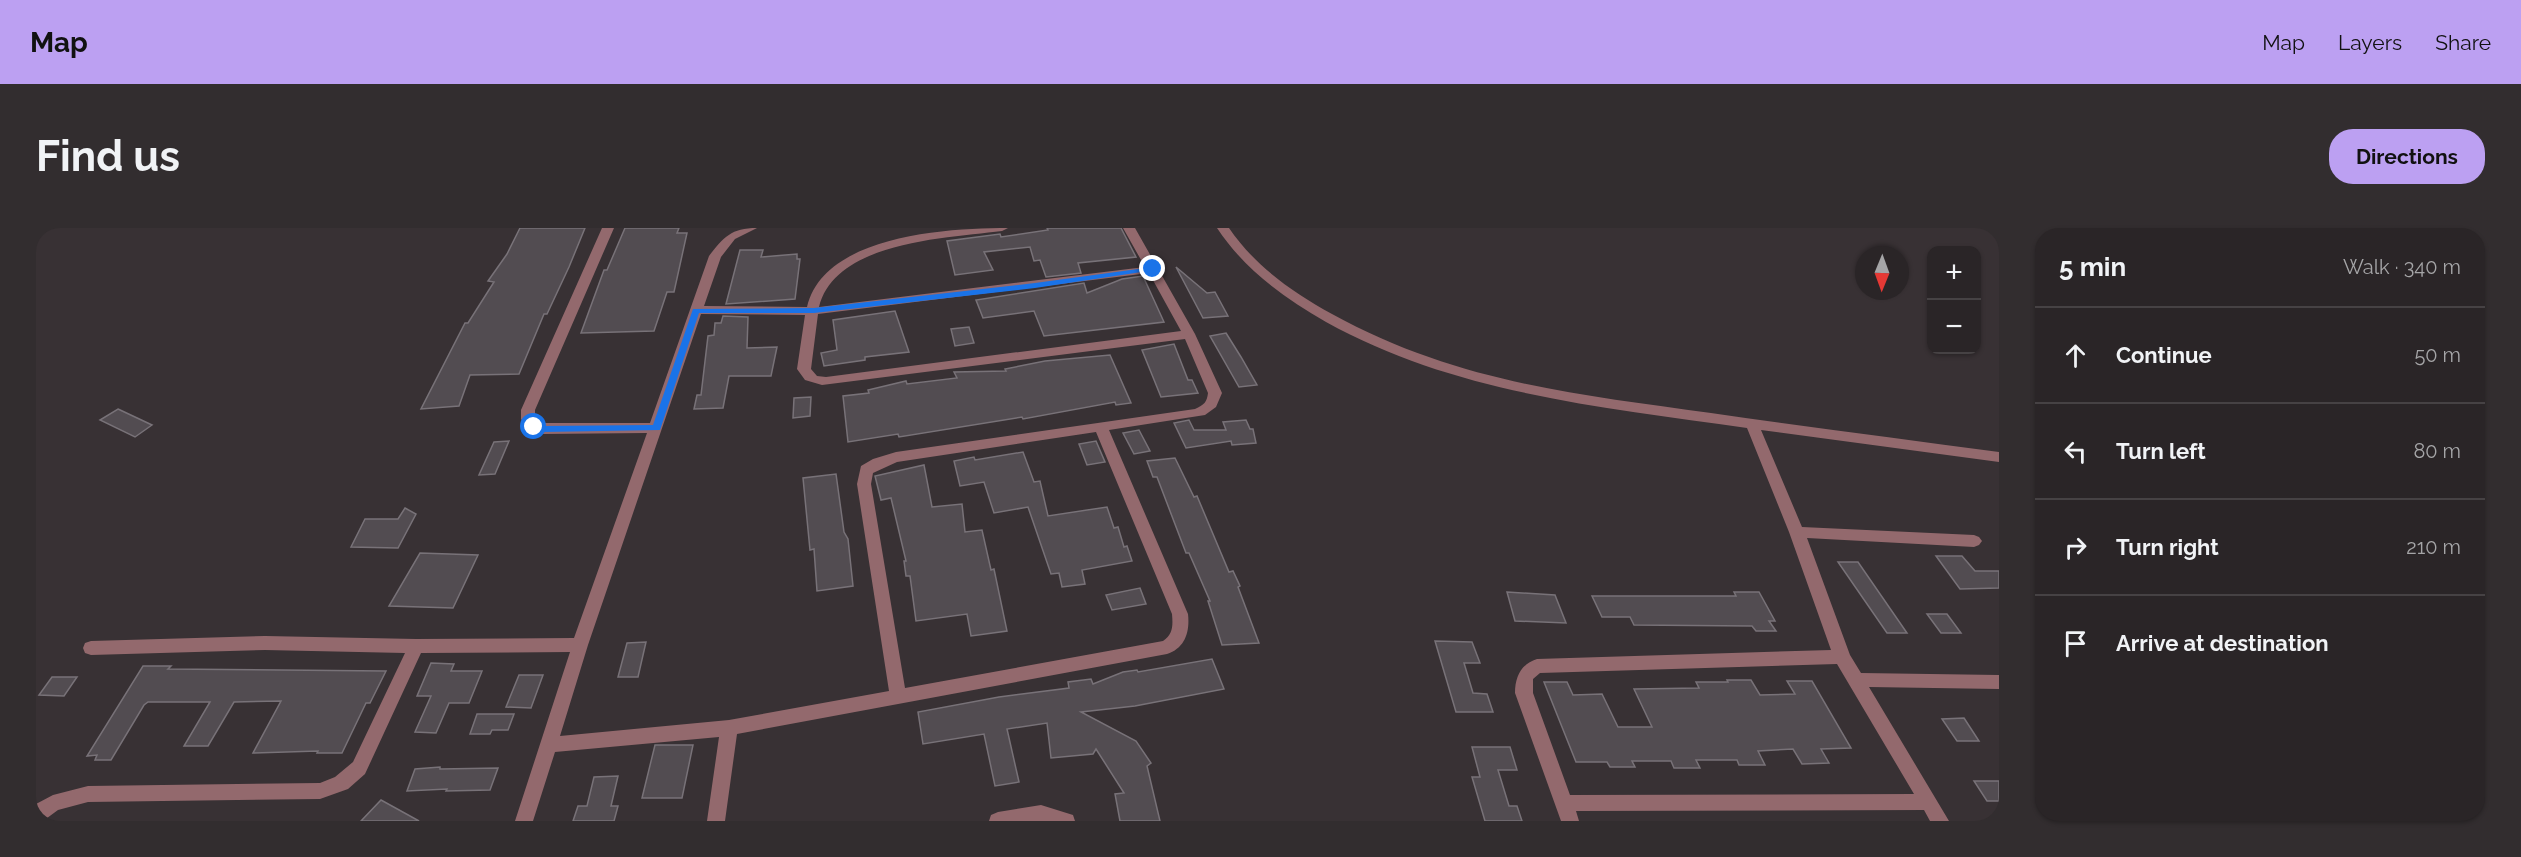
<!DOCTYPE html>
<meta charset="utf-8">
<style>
:root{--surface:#2a2527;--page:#322d2f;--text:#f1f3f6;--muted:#a5a5a7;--line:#464244;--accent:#bca0f2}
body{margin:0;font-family:Raleway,sans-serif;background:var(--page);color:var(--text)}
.controls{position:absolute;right:18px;top:18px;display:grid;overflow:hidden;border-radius:12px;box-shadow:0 2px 4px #0004}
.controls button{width:54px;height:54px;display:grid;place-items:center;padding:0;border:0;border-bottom:2px solid var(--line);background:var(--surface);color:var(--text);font:30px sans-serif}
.compass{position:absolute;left:1819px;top:18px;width:54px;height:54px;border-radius:50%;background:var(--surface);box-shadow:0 2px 4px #0004;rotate:181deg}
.stop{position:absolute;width:18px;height:18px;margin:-14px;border:4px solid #1a73e8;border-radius:50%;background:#fff}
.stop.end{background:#1a73e8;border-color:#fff;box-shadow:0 2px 6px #0008}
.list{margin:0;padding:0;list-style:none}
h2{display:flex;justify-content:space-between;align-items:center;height:78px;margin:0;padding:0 24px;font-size:26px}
h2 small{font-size:20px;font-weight:400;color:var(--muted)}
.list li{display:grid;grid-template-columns:39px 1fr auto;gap:18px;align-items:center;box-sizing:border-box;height:96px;padding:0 24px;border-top:2px solid var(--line)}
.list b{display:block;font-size:22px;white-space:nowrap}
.list em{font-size:20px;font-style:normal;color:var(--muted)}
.icon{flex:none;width:33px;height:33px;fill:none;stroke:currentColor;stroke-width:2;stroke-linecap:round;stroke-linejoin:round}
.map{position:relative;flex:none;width:1963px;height:593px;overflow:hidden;border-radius:24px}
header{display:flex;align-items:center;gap:36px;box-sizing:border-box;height:84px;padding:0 30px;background:var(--accent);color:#111}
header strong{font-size:28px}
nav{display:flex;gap:33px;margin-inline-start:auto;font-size:21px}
.intro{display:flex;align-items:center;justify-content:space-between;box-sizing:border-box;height:144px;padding:0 36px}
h1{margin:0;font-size:42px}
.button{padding:15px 27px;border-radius:24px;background:var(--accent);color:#111;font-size:21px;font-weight:700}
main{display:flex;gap:36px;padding:0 36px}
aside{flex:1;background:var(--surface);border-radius:24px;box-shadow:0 2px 4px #0004}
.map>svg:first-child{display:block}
</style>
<header>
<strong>Map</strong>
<nav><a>Map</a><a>Layers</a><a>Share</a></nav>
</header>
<div class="intro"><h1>Find us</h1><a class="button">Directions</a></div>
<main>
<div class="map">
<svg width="1963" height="593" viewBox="0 0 1963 593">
<rect width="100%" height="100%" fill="#383134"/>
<!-- building -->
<g fill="#524c51" stroke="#787278" stroke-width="1.5">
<polygon points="484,0 549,0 533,39 511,86 508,86 483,146 434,147 423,178 385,181 429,95 432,95 458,54 452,53 471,26"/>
<polygon points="589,0 643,0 641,5 651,5 638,64 631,64 618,103 545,105 568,42 571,42"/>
<polygon points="1011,0 1085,0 1100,29 1042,35 1045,45 1010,49 1004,32 998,33 994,19 948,24 957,42 919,47 911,13 964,6 965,9 1012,2"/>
<polygon points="704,22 727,22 725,29 761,26 761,31 764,31 759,71 690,76"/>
<polygon points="1140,39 1171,65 1179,64 1192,88 1167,90"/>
<polygon points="1107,48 1128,94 1008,108 998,83 947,90 940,72 1048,55 1051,65 1086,51"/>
<polygon points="859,83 873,124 829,129 829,132 788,138 785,125 801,122 797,92"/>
<polygon points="687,88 712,89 711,120 741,119 735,148 693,148 687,180 658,181 661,167 665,167 672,108 678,107 679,95 685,95"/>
<polygon points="933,99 938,115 919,118 915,101"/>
<polygon points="1190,105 1205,129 1221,157 1203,159 1174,108"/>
<polygon points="1138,116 1152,152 1156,152 1162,165 1125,169 1106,122"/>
<polygon points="1074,127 1095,175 1080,177 1079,174 987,191 986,189 863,209 862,206 812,214 807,168 833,165 832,162 870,153 871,156 921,150 918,144 970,143 969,141 1009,133"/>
<polygon points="775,169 774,188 757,190 758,170"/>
<polygon points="82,181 116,197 99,209 64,192"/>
<polygon points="1153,192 1158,202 1190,202 1187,194 1210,192 1214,201 1217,201 1220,215 1196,217 1195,213 1150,220 1138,195"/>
<polygon points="1103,202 1114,223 1098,226 1087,205"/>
<polygon points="473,213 459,246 443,247 458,214"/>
<polygon points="1060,213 1069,234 1051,237 1043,216"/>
<polygon points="987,224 998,254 1004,253 1012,288 1071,279 1078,300 1082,299 1088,319 1091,318 1096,333 1046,342 1049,356 1026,359 1023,345 1015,346 992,279 958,285 948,254 924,258 918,233 938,229 939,232"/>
<polygon points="1139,230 1158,269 1161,268 1193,344 1197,343 1204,358 1202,359 1223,415 1186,417 1172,373 1174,373 1153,325 1150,325 1121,249 1117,249 1111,233"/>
<polygon points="888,237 896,279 926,276 929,304 946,302 955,342 958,341 971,403 935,408 931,386 880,393 874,348 870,348 868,333 870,333 855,270 845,272 839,248"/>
<polygon points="800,246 808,304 812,311 817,358 781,363 778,321 774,322 767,250"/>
<polygon points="369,280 380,286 362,320 315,319 329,291 362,291"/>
<polygon points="384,325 442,327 417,380 353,378"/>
<polygon points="1900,328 1926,328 1939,343 1963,343 1963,360 1924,361"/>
<polygon points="1802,334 1822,334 1871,405 1851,405"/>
<polygon points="1104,360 1110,376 1076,382 1070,367"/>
<polygon points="1471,364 1519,367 1530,395 1479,393"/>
<polygon points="1698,364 1723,364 1739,393 1733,393 1740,403 1720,403 1716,398 1598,397 1594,389 1566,389 1556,368 1700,368"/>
<polygon points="1891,386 1911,386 1925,405 1905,405"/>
<polygon points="1399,413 1436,414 1444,435 1428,435 1437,465 1451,466 1457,484 1420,484"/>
<polygon points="610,414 602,449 582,449 591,415"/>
<polygon points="1176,431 1188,461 1099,478 1045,484 1100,513 1115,535 1111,538 1124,593 1084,593 1079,566 1088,565 1060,521 1057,526 1015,530 1011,495 971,501 983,554 959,558 948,506 887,516 882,484 963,469 1033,460 1032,454 1055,451 1057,456 1087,444 1101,442 1102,444"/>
<polygon points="395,435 418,436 415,443 446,443 433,475 413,475 400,505 379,504 395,468 381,468"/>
<polygon points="107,438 135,438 132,441 350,443 334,475 330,475 306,525 281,525 282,523 217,525 245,473 198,474 172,518 148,518 174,474 112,474 108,477 75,532 59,532 61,527 51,528"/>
<polygon points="483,447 507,447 495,480 470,479"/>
<polygon points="16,449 41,449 28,468 3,467"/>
<polygon points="1691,452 1715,452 1724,467 1759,466 1751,453 1776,453 1815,520 1785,521 1793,535 1766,536 1757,521 1722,523 1729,537 1703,537 1701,532 1660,532 1664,540 1638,540 1635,533 1596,533 1599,539 1574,539 1571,534 1540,534 1508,454 1531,454 1537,467 1566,466 1582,499 1616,499 1598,461 1663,460 1660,454 1692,454"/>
<polygon points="441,486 478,486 472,502 456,502 454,506 434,506"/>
<polygon points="1928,490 1943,513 1921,513 1906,491"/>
<polygon points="619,517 657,517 646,570 606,570"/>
<polygon points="1436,519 1474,519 1481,542 1462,542 1473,578 1481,578 1486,593 1449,593 1436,549 1444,549"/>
<polygon points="404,539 404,541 462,540 454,562 410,563 411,561 371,563 379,541"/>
<polygon points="582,548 575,578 582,578 578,593 537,593 542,578 551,578 558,549"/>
<polygon points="1938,553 1963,553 1963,573 1951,573"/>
<polygon points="345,572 383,593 325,593"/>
</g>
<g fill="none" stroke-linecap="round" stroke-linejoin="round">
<!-- minor -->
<g fill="#93696d" fill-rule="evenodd">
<path d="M566,0H578L499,182V190L503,195H614L673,28C688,9 695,0 721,0L699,11L685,29L668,78L771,79C788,7 911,0 972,0L966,3C912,10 799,13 783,79L1109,39L1087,0H1099L1159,106L1186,165L1180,179L1169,187L1073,202L1152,386C1154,404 1149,420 1131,426L701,506L689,593H671L683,509L519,524L497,593H479L534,424L385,425L329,546L312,561L284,571L52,574L22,582L7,593H0V576L17,567L52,558L284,555L299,549L317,534L369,425L229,422L55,427L49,425L47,420L49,415L55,413L229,408L380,411L538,410L611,205L507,206L493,202L485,191V182ZM1113,45L1145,103L790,149L781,148L775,141L782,86ZM665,86L769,87L761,141L769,152L786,157L1149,111L1172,165C1171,174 1168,177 1159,181L860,224L837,231L825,238L821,256L853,463L693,492L524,508L552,417ZM1060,204L1136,386C1137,398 1137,406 1127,413L869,460L835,256L837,245L861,234Z"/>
<path d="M1181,0H1193C1219,38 1256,64 1296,86C1420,154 1538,166 1675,185C1771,199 1867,211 1963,224V234L1725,202L1766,299L1938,307L1943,309L1946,313L1943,317L1938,319L1771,310L1814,427L1825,445L1963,447V461L1833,459L1913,593H1894L1888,582L1540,583L1543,593H1525L1479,465C1479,449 1485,436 1501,431L1795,422L1753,304L1711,200C1566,179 1420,166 1290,94C1247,69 1209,42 1181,0ZM1801,436L1878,566L1534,567L1497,465V451L1504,445Z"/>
<polygon points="1005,577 1037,587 1039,593 953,593 955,587 962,584"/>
</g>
</g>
<!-- route -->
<polygon fill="#1a73e8" points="1117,39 1119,39 1119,42 999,60 778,85 663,85 624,202 507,204 494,199 498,196 507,198 617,197 657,81 778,80 999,55"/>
</svg>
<div class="controls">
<button>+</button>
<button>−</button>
</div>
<svg class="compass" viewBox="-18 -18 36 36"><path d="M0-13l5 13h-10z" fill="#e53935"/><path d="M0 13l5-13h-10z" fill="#a5a5a7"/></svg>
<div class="stop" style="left:498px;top:199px"></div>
<div class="stop end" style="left:1117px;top:41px"></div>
</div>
<aside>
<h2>5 min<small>Walk · 340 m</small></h2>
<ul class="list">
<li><svg class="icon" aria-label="ahead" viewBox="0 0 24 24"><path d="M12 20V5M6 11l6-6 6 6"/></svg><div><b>Continue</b></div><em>50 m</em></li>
<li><svg class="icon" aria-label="left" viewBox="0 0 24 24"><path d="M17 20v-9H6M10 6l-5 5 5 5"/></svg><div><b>Turn left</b></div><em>80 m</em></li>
<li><svg class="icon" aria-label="right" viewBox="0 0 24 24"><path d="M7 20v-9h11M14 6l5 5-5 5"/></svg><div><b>Turn right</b></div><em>210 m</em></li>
<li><svg class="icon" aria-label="arrive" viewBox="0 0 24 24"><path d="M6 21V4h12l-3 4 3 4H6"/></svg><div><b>Arrive at destination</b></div></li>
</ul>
</aside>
</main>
